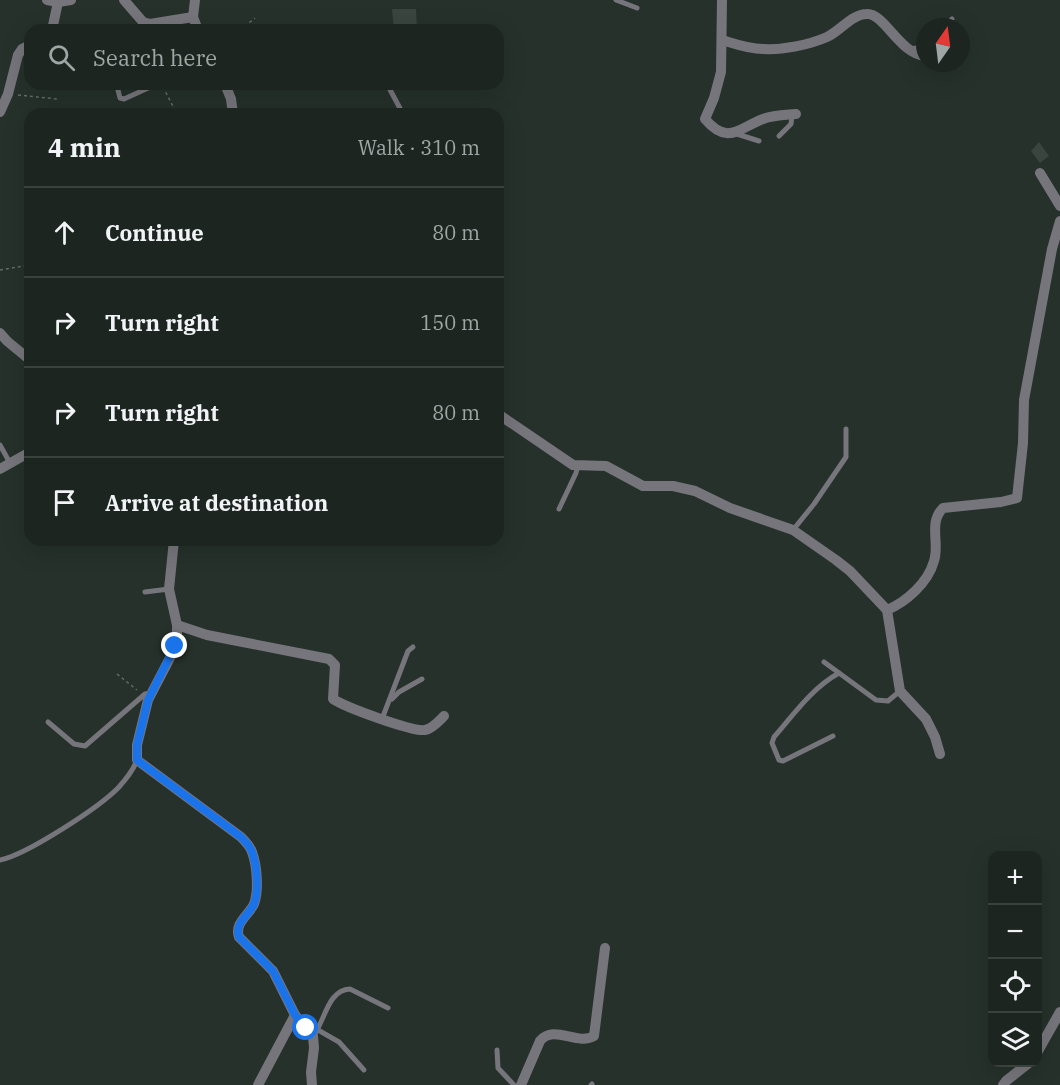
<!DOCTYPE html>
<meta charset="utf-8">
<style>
:root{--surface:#1c2520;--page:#29312d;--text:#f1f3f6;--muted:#a0a5a5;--line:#3a423e}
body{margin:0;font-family:"IBM Plex Serif",serif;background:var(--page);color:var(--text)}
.controls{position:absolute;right:18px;bottom:18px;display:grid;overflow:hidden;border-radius:12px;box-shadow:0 6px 24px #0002}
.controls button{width:54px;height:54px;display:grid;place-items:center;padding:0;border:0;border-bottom:2px solid var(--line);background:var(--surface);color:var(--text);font:30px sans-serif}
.compass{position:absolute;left:916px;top:18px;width:54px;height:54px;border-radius:50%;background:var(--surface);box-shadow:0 6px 24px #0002;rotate:14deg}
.stop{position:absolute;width:18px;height:18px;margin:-14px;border:4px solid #1a73e8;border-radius:50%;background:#fff}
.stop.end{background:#1a73e8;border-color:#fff;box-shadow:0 2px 6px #0008}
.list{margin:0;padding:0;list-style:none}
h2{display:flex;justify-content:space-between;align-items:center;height:78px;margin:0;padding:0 24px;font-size:26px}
h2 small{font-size:20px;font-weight:400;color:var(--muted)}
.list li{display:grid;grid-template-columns:39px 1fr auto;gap:18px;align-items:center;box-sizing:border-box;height:90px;padding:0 24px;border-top:2px solid var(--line)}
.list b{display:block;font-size:22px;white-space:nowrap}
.list em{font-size:20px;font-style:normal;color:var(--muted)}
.icon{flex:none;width:33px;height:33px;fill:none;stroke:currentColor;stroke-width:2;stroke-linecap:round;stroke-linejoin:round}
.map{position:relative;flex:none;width:1060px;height:1085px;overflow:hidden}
.search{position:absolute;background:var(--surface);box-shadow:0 6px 24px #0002;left:24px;top:24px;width:480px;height:66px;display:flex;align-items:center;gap:15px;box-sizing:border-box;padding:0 21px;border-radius:18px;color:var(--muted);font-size:22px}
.panel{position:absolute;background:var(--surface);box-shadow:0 6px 24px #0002;left:24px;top:108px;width:480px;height:438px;border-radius:18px}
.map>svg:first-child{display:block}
</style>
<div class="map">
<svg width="1060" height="1085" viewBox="0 0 1060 1085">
<rect width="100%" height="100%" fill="#26312b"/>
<!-- building -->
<g fill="#3a453f">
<polygon points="392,9 416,9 417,30 394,30"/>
<polygon points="1039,142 1049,156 1040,163 1031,151"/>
</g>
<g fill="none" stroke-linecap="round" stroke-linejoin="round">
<!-- path -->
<g stroke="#626b66" stroke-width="1.5" stroke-dasharray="3 3" stroke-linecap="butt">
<polyline points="240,30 255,18"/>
<polyline points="163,87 177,114"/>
<polyline points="18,95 57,99"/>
<polyline points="0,270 30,265"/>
<polyline points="117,674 137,690"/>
</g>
<!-- service -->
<g stroke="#76757b" stroke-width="5">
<polyline points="616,0 637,8"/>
<polyline points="944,27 952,19"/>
<polyline points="912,49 925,46"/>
<polyline points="387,84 403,114"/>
<polyline points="117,86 120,98 124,99 157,84"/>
<polyline points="737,134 759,141"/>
<polyline points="779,136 791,124 792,115"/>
<polyline points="0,445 10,463"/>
<polyline points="559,509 576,473 577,469 574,466"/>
<polyline points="793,530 814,504 846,457 846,429"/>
<polyline points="145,592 169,589"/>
<polyline points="824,662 876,700 888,701 900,691"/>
<polyline points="392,699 399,692 422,679"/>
<polyline points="382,719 408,651 413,647"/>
<polyline points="48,722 74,744 85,746 145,694 151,693"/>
<path d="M833,736L783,761L779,760L772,743L774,737C794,714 812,688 839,673"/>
<path d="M0,860C26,855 100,807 119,787C126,779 133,771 137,760"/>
<polyline points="318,1030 339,1042 364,1070"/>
<path d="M313,1036C325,1022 327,990 350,989L388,1008"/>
<polyline points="497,1050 498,1068 514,1085"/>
<polyline points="591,1085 592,1084"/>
</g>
<!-- minor -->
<g stroke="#76757b" stroke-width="10">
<polyline points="47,0 58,2 71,0"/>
<polyline points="124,0 143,22 150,24 193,17"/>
<polyline points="195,0 193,17 198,30"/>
<path d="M722,0L721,72L714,98L705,119C728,146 739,128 763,119C773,115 785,115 796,114"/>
<polyline points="52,30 58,2"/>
<path d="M722,40C735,44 749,49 763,49C783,50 809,45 827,37C840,31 852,14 867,14C884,13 900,54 925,56"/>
<polyline points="225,84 231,99 233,114"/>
<polyline points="0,112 8,94 18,55 22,49 30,45"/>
<polyline points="1040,173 1060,206"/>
<polyline points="0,333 7,341 30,360"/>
<polyline points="498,414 573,465 606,466 643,486 673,486 695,491 730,508 793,530 836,560 850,571 887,610 900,691 926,719 935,737 940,754"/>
<polyline points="0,469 30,452"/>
<path d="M174,540L169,589L177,625V636L171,656L148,700L137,745V760L241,837C246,842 250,846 252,852C257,865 259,891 254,904C249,915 234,923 239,937L273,971L295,1015L313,1036L314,1048L311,1072L312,1085"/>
<path d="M887,610C906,602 928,583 934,561C940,543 928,523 943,508L1001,502L1017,498L1023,443L1024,400L1052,249L1060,221"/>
<path d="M177,625L207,635L329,659L335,665L333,699C345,707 412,732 425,730C432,729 439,721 444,716"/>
<polyline points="1038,1051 1060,1012"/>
<polyline points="258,1085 295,1015"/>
<path d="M521,1085L540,1041C554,1024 577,1046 594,1036L605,948"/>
<polyline points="1003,1085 1006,1081 1030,1062"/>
</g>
</g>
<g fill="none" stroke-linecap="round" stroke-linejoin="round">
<!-- route -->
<path stroke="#1a73e8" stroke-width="8" d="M175,646L148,700L137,745V760L241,837C246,842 250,846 252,852C257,865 259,891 254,904C249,915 234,923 239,937L273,971L295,1015L306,1028"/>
</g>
</svg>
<div class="controls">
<button>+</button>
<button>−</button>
<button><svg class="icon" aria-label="locate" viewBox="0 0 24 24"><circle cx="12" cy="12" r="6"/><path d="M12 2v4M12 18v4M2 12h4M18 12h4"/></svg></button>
<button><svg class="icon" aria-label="layers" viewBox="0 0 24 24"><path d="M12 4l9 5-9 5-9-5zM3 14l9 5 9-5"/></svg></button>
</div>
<svg class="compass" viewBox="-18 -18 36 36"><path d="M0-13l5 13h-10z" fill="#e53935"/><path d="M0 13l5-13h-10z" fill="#a0a5a5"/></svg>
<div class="stop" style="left:306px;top:1028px"></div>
<div class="stop end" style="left:175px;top:646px"></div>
<div class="search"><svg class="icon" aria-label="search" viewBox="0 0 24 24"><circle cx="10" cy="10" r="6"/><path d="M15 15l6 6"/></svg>Search here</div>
<section class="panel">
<h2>4 min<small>Walk · 310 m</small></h2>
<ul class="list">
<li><svg class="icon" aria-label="ahead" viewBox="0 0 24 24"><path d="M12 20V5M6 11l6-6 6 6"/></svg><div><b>Continue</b></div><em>80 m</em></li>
<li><svg class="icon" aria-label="right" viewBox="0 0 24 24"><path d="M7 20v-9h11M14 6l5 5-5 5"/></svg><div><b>Turn right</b></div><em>150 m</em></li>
<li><svg class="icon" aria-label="right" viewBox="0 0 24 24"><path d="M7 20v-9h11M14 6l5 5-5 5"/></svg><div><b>Turn right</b></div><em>80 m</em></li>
<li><svg class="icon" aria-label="arrive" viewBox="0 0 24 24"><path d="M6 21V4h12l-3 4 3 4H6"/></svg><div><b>Arrive at destination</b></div></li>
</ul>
</section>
</div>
